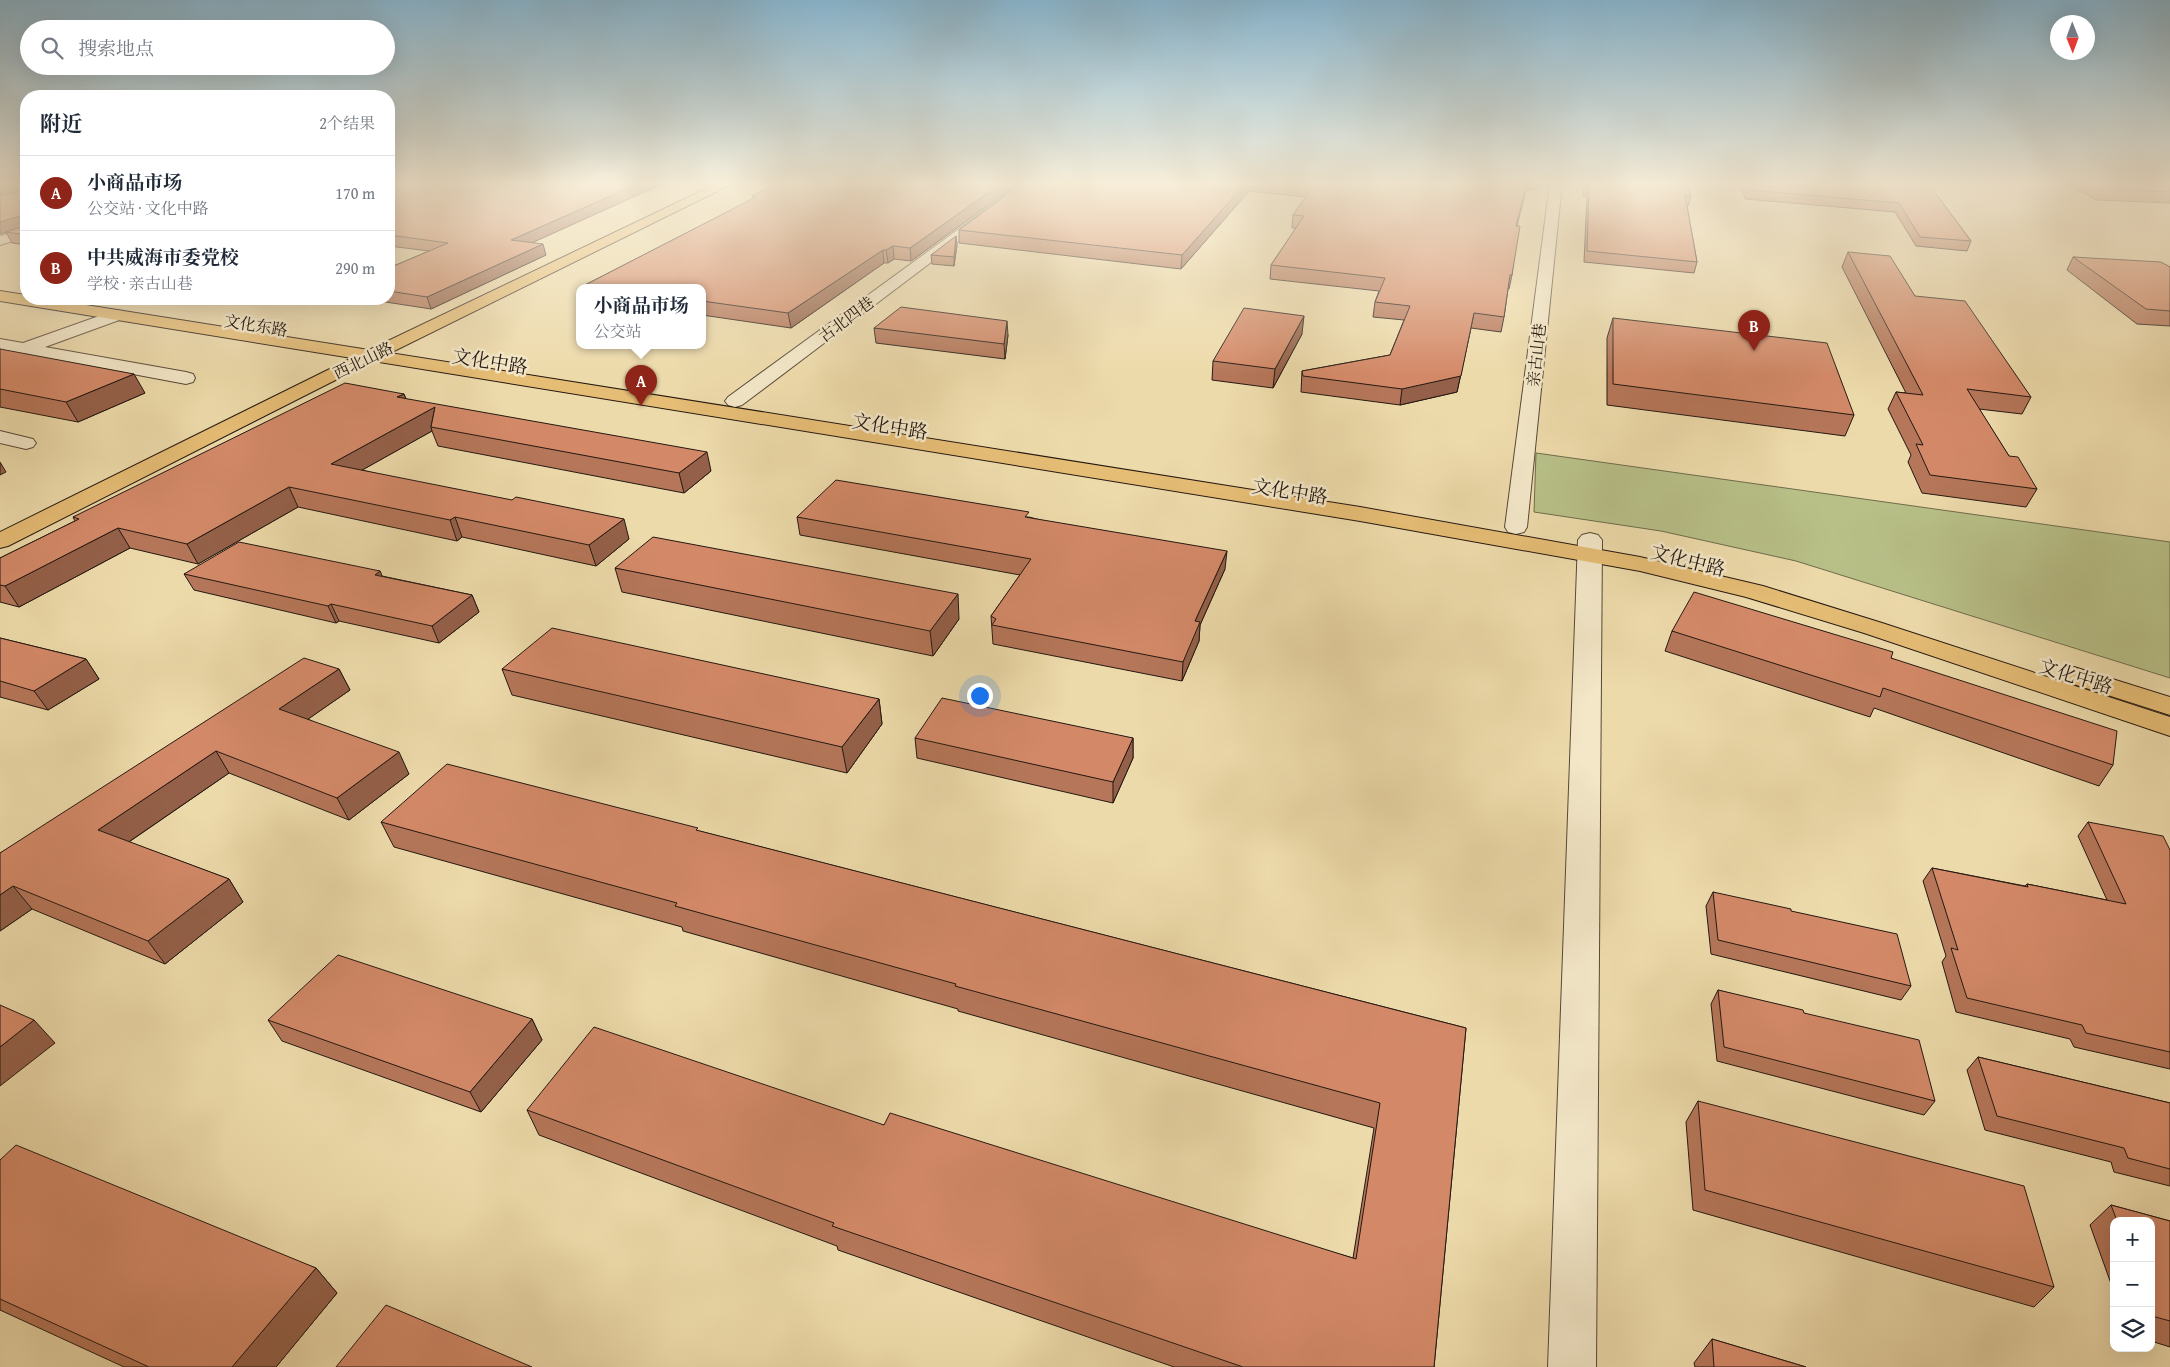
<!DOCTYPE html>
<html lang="zh">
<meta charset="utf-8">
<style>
:root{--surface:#fff;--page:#f2f2f3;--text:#1f2937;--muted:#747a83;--line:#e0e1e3;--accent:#8f2418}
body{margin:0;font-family:"Gentium Book Plus","Noto Serif SC",serif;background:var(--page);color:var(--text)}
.controls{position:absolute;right:15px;bottom:15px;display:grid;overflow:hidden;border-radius:10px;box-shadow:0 5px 20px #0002}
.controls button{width:45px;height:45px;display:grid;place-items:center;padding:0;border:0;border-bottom:1px solid var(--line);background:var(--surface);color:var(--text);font:25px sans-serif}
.compass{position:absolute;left:2050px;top:15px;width:45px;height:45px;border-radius:50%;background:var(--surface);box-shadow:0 5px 20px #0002;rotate:179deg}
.you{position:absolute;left:979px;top:695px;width:18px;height:18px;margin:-12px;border:4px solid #fff;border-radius:50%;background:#1a73e8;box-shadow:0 0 0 8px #1a73e833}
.badge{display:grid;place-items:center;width:32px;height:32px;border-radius:50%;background:var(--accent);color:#fff;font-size:16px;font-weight:700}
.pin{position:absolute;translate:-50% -41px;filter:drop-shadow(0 1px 2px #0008)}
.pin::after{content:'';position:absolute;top:26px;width:18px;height:15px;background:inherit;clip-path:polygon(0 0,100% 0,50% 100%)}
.popup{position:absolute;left:576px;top:284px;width:130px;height:65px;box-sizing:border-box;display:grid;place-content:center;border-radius:10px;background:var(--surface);filter:drop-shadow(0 1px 4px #0005);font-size:16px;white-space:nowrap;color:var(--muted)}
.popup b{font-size:19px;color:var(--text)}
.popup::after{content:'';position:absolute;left:50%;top:100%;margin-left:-10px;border:10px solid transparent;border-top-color:var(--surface)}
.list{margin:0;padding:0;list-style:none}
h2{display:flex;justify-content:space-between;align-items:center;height:65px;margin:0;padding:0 20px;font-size:21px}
h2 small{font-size:16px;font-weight:400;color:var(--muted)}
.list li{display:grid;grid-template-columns:32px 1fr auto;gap:15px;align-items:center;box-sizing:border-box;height:75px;padding:0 20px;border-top:1px solid var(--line)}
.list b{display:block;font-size:19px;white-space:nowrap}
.list p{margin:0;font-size:16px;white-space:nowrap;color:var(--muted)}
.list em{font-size:16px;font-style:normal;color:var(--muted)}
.icon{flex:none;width:28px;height:28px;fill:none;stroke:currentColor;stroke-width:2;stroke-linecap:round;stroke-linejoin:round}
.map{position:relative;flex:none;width:2170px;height:1367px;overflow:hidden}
.search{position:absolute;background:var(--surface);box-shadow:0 5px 20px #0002;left:20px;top:20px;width:375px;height:55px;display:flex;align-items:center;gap:12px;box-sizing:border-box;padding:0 18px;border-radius:28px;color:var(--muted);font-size:19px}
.panel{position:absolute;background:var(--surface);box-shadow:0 5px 20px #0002;left:20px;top:90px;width:375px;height:215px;border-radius:20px}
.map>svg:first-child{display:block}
</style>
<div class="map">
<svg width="2170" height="1367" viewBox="0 0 2170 1367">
<rect width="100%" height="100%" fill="#eddaaa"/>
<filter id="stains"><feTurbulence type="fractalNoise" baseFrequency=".004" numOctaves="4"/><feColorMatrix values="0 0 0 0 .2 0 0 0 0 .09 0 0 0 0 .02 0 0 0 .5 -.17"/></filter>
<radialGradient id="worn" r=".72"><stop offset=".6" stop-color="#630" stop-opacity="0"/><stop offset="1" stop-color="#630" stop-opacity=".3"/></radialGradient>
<!-- green -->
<polygon fill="#b8c088" stroke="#6e6c4c" points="1536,453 2170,542 2170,678 1796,561 1661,531 1534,512"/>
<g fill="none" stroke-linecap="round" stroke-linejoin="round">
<!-- minor casing -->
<g stroke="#564837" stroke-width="2">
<g id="minor">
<polygon points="1022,183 1036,183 742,405 735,407 728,405 725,401 728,397"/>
<polygon points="1550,183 1562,183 1527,527 1524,532 1516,534 1508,532 1505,527"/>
<polygon points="26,229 26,237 0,245 0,236"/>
<polygon points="116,310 122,311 124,315 122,319 45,347 186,372 193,374 195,378 193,382 186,384 0,349 0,339 23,343"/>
<polygon points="0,431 33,439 36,443 33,447 26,449 0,443"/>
<polygon points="1590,533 1598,535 1602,540 1596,1367 1548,1367 1578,540 1582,535"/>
</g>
</g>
<!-- major casing -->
<g stroke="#241811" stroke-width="2">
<g id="major">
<polygon points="718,183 734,183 390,353 1360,507 1640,557 1763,586 1882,623 2170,717 2170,736 1864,633 1746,597 1640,571 1360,521 373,361 8,546 0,548 0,532 352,358 0,301 0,291 26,295 26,299 48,299 369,350"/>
<polygon points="2074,667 2170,697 2170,715 2064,681 2060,675 2064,669"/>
</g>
</g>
<!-- minor -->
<use href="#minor" fill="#f3e7c8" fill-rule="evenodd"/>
<!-- major -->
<use href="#major" fill="#e6bd75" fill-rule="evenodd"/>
</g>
<!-- wall -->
<g fill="#b57659" stroke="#241811">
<polygon points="26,183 26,245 12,243 6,232"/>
<polygon points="389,183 664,183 533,242 546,255 431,309 366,299 389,299 389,268 429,251 389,246"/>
<polygon points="1019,183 911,261 894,259 888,263 884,263 791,328 702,315 702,287 586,287 585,285 753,199 752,196"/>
<polygon points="1022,183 1537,183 1535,190 1526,190 1517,226 1512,275 1509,289 1508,289 1504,317 1501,332 1471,328 1457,392 1400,405 1301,392 1302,371 1390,355 1404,320 1373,317 1375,302 1379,291 1270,279 1271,265 1296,228 1292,228 1293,215 1306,197 1249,191 1181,269 959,243 959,230"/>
<polygon points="1584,183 1688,183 1691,196 1688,206 1687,206 1697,262 1694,273 1584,262 1587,197 1583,196"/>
<polygon points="1740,183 1928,183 1971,241 1967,251 1916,246 1895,212 1745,199"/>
<polygon points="2064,183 2170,183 2170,203 2097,200"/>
<polygon points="957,245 954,266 932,264 931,255"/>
<polygon points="1848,252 1915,296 2031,397 2022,414 1979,409 2009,456 2037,489 2026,507 1922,493 1908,462 1911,455 1888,409 1896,392 1906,393 1842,267"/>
<polygon points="2073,257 2170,267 2170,326 2137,324 2067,270"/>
<polygon points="1613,318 1854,415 1845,436 1607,405 1607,338"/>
<polygon points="874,328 1008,335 1005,359 876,343"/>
<polygon points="1302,334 1273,388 1212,380 1213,361"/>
<polygon points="0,349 145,393 78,422 0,407"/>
<polygon points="404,394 406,399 711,471 684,493 438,446 432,431 362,470 629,539 596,566 462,537 457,541 298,507 198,564 130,548 19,607 0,602 0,558 75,521 73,517"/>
<polygon points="797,517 1029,517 1225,569 1200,625 1199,641 1182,681 993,644 991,616 1020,575 800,535"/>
<polygon points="615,568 959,619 933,656 622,592"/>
<polygon points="380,571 382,576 472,595 479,612 439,643 339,621 336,623 194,590 184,574"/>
<polygon points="1672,631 1891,658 2113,765 2099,786 1874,708 1870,717 1665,651"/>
<polygon points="0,638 86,659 99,679 48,710 0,697"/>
<polygon points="339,669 350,690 308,719 409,774 349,820 229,773 129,842 229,879 243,902 165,964 32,909 0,931 0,853"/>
<polygon points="502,669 879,699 882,724 847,773 512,695"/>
<polygon points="915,738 1133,738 1133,758 1113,803 917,758"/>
<polygon points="381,822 699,831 1466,1028 1434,1367 1174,1367 838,1250 837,1246 539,1135 527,1110 884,1125 1353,1258 1374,1128 958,1011 958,1009 683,931 682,927 394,847"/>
<polygon points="2088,822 2170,850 2170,1069 2074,1047 2070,1039 1956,1012 1942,962 1946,956 1923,881 1932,868 2025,886 2027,884 2107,900 2078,836"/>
<polygon points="1713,892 1911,986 1901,1000 1711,954 1706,906"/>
<polygon points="1718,990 1804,1013 1935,1101 1924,1115 1717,1061 1711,1004"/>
<polygon points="532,1019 542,1040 481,1112 282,1041 268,1020"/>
<polygon points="1978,1057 2170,1103 2170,1186 2114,1172 2111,1162 1985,1130 1967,1070"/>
<polygon points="1698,1101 2054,1287 2034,1307 1693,1210 1686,1122"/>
<polygon points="0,1160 316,1268 337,1293 276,1367 124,1367 0,1310"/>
<polygon points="2111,1205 2170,1221 2170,1347 2151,1341 2151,1221 2114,1221 2114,1292 2090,1225"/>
<polygon points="1712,1339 1806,1367 1695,1367 1694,1363"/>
</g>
<!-- shaded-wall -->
<g fill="#946049" stroke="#241811">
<polygon points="6,183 24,183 26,190 0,196 0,185"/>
<polygon points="640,183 664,183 514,251 511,240"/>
<polygon points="1002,183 1019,183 911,261 910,248"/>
<polygon points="1246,183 1249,183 1249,191 1181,269 1182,255"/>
<polygon points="20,216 26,227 0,234 0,222"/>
<polygon points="956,236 957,245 954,266 954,257"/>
<polygon points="543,244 546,255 431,309 427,297"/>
<polygon points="893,246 894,259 888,263 886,250"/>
<polygon points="883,250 884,263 791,328 788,313"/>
<polygon points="1474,313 1457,392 1400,405 1402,389"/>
<polygon points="1304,316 1302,334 1273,388 1275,369"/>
<polygon points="1007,321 1008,335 1005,359 1004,344"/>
<polygon points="134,374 145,393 78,422 66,402"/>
<polygon points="404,394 411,412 397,397"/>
<polygon points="435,407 431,427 432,431 339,483 331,464"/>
<polygon points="707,452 711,471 684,493 679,473"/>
<polygon points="0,462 6,472 0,475"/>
<polygon points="289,487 298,507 198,564 187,544"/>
<polygon points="455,517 462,537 457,541 450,520"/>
<polygon points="624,519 629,539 596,566 589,545"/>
<polygon points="118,528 130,548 19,607 5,586"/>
<polygon points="1227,551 1225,569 1200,625 1199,641 1182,681 1183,662 1195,621"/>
<polygon points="380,571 387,588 375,575"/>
<polygon points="958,594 959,619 933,656 930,631"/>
<polygon points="472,595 479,612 439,643 432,626"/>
<polygon points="331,604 339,621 336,623 328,606"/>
<polygon points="86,659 99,679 48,710 34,691"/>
<polygon points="339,669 350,690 291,731 279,709"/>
<polygon points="879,699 882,724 847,773 842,747"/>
<polygon points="1133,738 1133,758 1113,803 1113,782"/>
<polygon points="216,751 229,773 114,852 98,830"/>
<polygon points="399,752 409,774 349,820 337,798"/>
<polygon points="229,879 243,902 165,964 148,941"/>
<polygon points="13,886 32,909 0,931 0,895"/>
<polygon points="532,1019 542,1040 481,1112 470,1092"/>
<polygon points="34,1020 55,1043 0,1086 0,1047"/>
<polygon points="316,1268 337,1293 276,1367 232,1367"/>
</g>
<!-- building -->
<g fill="#d38968" stroke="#241811">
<polygon points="22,183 26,183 26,235 6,232 22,227 22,218 20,216 0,222 0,196 21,191"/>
<polygon points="389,183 640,183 511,240 543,244 427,297 389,291 389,268 448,243 389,235"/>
<polygon points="778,183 1002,183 910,248 893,246 886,250 883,250 788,313 702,301 702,287 604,287 585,285 756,197 752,196"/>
<polygon points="1022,183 1246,183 1182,255 959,230"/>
<polygon points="1292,183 1527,183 1516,226 1520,226 1512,275 1510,275 1504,317 1474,313 1461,376 1402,389 1303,376 1302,371 1390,355 1410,306 1375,302 1385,278 1271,265 1304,216 1293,215 1314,185"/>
<polygon points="1586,183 1688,183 1691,196 1685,195 1697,262 1587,251 1589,187 1585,187"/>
<polygon points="1746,183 1928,183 1971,241 1920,237 1899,203 1748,190"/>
<polygon points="2090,183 2170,183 2170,192 2102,189"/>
<polygon points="956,236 954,257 931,255"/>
<polygon points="1848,252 1890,256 1915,296 1965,301 2031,397 1967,389 2009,456 2018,457 2037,489 1930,475 1916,444 1923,445 1896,392 1923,395"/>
<polygon points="2073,257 2161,262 2170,267 2170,311 2146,309"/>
<polygon points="901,307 1007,321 1004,344 874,328"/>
<polygon points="1244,308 1304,316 1275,369 1213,361"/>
<polygon points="1613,318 1827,343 1854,415 1613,384"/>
<polygon points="0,349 134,374 66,402 0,389"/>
<polygon points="345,383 404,394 397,397 707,452 679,473 431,427 435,407 331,464 512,500 516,497 624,519 589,545 455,517 450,520 289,487 187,544 118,528 5,586 0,585 0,558 79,519 73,517"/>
<polygon points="836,480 1029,512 1025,517 1227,551 1195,621 1200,622 1183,662 992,625 996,619 991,616 1031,559 797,517"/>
<polygon points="653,537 958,594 930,631 615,568"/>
<polygon points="239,542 380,571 375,575 472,595 432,626 331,604 328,606 184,574"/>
<polygon points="1694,592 1893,652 1891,658 2117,731 2113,765 1883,688 1880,697 1672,631"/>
<polygon points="552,628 879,699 842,747 502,669"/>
<polygon points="0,638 86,659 34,691 0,681"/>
<polygon points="304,658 339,669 279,709 399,752 337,798 216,751 98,830 229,879 148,941 13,886 0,895 0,853"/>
<polygon points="942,698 1133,738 1113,782 915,738"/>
<polygon points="447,764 698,828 696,830 1466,1028 1434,1367 1243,1367 832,1226 834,1223 527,1110 594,1027 884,1125 890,1113 1356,1259 1380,1103 955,986 956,984 675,906 677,903 381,822"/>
<polygon points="2088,822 2163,836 2170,850 2170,1052 2086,1033 2082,1025 1967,998 1951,948 1958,950 1932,868 2028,887 2027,884 2126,904"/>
<polygon points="1713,892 1791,909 1791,911 1897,934 1911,986 1718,940"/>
<polygon points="338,955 532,1019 470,1092 268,1020"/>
<polygon points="1718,990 1803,1010 1804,1013 1919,1040 1935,1101 1724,1047"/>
<polygon points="0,1005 34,1020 0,1047"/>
<polygon points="1978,1057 2170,1103 2170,1169 2128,1158 2124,1148 1997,1116"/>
<polygon points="1698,1101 2024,1186 2054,1287 1705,1190"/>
<polygon points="16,1145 316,1268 232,1367 149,1367 0,1299 0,1160"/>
<polygon points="2111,1205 2170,1221 2170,1321 2152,1316 2151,1315 2151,1221 2117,1221"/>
<polygon points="386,1305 532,1367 336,1367"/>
<polygon points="1712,1339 1806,1367 1714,1367"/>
</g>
<!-- sky -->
<linearGradient id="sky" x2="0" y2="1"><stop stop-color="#88b6d0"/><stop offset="0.49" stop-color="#f7eed9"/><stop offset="1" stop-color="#f7eed9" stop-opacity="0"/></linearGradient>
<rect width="2170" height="375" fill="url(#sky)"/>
<g text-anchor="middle" stroke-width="5" stroke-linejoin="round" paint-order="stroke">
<!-- far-street labels -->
<g font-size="16" fill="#241811" stroke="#f3e7c8">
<text transform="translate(846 319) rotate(-37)" y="6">古北四巷</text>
<text transform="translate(256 325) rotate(9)" y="6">文化东路</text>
<text transform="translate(1536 355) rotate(-84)" y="6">亲古山巷</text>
<text transform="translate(363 360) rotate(-26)" y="6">西北山路</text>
</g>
<!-- street labels -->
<g font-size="19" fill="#241811" stroke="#f3e7c8">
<text transform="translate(490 361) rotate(9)" y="7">文化中路</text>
<text transform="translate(890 426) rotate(9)" y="7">文化中路</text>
<text transform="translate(1290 491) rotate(9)" y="7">文化中路</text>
<text transform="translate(1688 560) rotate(14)" y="7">文化中路</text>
<text transform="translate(2076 676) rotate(17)" y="7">文化中路</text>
</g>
</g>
<rect width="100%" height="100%" filter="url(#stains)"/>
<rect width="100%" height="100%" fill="url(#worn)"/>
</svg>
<div class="controls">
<button>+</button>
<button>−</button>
<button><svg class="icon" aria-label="layers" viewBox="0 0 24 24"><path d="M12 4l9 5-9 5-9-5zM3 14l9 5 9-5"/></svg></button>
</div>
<svg class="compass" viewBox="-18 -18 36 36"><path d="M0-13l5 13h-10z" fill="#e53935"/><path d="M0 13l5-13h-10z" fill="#747a83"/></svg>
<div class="you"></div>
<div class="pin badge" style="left:641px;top:406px">A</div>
<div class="popup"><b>小商品市场</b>公交站</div>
<div class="pin badge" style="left:1754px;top:351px">B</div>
<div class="search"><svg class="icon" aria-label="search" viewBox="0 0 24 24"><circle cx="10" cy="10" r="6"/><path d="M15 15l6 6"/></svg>搜索地点</div>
<section class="panel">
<h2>附近<small>2个结果</small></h2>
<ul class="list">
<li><span class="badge">A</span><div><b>小商品市场</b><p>公交站 · 文化中路</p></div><em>170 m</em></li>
<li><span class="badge">B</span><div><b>中共威海市委党校</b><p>学校 · 亲古山巷</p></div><em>290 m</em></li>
</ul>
</section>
</div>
